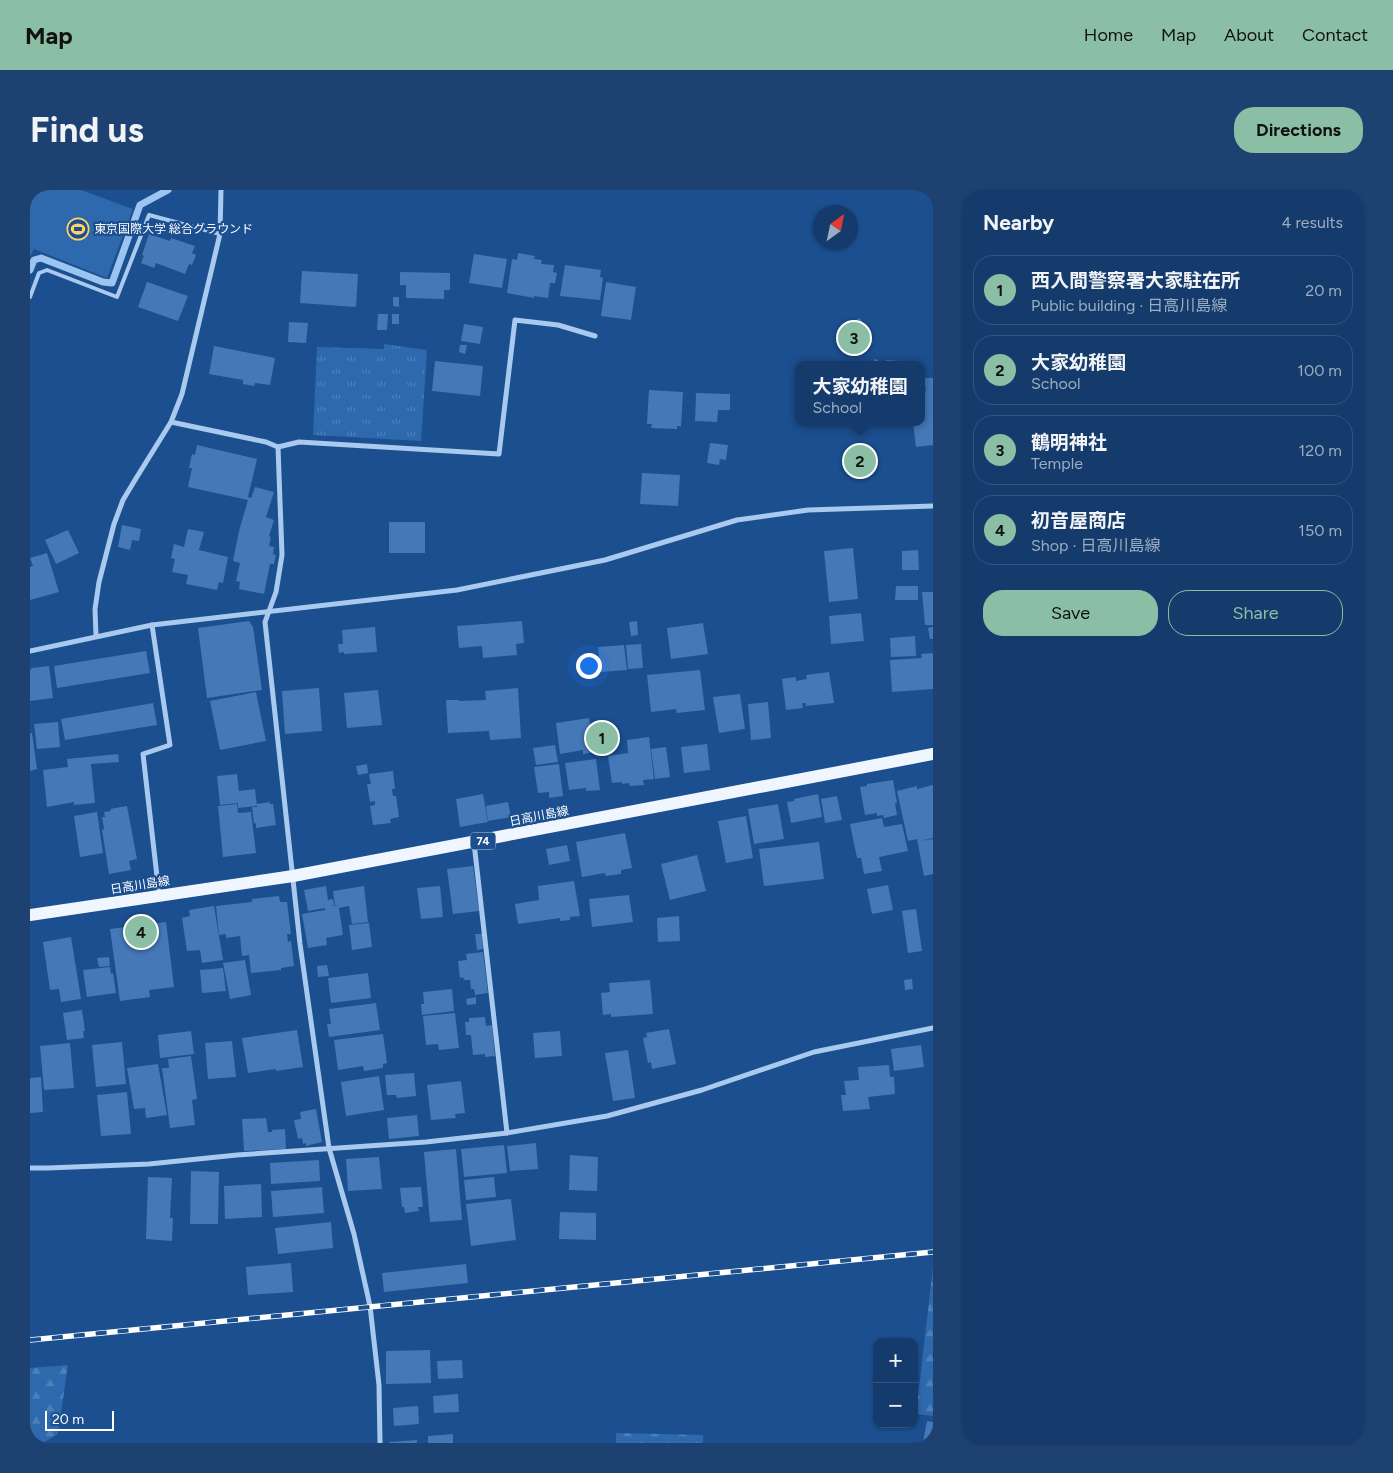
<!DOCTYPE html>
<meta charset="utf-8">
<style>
:root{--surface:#143b6b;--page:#1d4271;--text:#f1f3f6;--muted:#9dadc1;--line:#33557e;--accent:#8abfa5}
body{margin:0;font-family:Figtree,"Noto Sans JP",sans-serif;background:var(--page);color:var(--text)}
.controls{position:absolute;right:15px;bottom:15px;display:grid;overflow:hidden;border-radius:10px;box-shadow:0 1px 4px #0004}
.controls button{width:45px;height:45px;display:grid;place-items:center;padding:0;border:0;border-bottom:1px solid var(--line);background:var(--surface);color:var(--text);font:25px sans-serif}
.compass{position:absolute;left:783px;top:15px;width:45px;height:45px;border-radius:50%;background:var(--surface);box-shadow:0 1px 4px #0004;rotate:33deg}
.scale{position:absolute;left:15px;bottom:12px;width:69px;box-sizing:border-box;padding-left:5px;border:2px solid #fff;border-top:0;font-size:14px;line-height:18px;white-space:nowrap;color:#fff;-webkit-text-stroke:4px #1b4f8f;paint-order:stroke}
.you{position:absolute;left:558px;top:475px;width:18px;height:18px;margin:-12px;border:4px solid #fff;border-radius:50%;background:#1a73e8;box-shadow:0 0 0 8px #1a73e833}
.badge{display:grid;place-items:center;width:32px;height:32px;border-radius:50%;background:var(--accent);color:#111;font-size:16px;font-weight:700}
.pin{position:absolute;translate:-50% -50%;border:2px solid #fff;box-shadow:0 1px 5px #0006}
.popup{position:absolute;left:765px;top:171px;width:130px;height:65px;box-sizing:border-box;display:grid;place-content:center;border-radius:10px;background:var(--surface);filter:drop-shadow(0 1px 4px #0005);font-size:16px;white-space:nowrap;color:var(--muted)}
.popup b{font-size:19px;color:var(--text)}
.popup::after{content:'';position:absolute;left:50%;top:100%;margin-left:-10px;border:10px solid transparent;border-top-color:var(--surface)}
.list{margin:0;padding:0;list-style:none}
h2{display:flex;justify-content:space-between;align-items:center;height:65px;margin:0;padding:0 20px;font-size:21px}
h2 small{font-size:16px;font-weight:400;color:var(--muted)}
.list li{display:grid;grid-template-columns:32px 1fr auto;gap:15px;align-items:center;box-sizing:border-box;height:70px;margin:0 10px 10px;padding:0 10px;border:1px solid var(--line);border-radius:20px}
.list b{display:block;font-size:19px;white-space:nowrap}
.list p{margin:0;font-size:16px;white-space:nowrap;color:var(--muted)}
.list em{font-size:16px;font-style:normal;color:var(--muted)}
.actions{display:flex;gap:10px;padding:15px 20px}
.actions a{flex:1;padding:11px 0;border:1px solid var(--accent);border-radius:20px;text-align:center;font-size:18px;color:var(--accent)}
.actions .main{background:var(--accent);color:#111}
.map{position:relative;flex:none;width:903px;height:1253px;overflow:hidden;border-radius:20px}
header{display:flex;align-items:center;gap:30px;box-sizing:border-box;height:70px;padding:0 25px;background:var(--accent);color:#111}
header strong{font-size:24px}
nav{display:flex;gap:28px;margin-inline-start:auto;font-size:18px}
.intro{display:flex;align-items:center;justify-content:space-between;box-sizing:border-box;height:120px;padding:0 30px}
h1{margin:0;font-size:35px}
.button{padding:12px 22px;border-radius:20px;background:var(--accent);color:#111;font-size:18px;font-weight:700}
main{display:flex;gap:30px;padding:0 30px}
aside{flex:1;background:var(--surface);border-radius:20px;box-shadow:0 1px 4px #0004}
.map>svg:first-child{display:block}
</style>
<header>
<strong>Map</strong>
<nav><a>Home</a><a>Map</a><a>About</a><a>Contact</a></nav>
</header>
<div class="intro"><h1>Find us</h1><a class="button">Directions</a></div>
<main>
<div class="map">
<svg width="903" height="1253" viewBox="0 0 903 1253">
<defs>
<pattern id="forest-firs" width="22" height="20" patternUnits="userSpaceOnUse" patternTransform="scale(1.25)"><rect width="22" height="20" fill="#2e69ad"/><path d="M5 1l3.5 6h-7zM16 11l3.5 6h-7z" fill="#4d80b9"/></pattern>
<pattern id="park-tufts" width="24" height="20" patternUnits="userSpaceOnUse" patternTransform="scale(1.25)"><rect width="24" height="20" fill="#2e69ad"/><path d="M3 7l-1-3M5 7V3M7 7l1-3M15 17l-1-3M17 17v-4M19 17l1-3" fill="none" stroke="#4d80b9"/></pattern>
</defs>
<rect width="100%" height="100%" fill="#1b4f8f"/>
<!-- grass -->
<polygon fill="#2e69ad" points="0,0 51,0 103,19 77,88 4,59 0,67"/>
<!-- forest -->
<g fill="url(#forest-firs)">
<polygon points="903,1077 903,1226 886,1224"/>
<polygon points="38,1175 28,1244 13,1253 0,1253 0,1178"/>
<polygon points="586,1243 673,1245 673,1253 586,1253"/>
</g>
<!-- park -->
<polygon fill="url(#park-tufts)" points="354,154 397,160 391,251 283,245 287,157 354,159"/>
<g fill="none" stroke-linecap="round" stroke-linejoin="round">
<!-- stream -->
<polyline stroke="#9cc4f0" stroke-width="7" points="0,80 4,70 11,68 73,92 82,93 110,15 138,0"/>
</g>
<!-- building -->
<g fill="#4478b7">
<polygon points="119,44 140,51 141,48 165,56 162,63 166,65 162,75 159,74 155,84 126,73 124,78 111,73 114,66 112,65"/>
<polygon points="488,63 505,66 504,69 512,70 511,74 524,75 523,82 527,83 525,93 520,93 518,108 504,106 504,108 477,103 482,69 487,70"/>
<polygon points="444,64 477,69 472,98 439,93"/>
<polygon points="535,75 571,80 570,87 573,88 570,110 530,106"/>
<polygon points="272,81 328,84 326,117 270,113"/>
<polygon points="370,82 420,83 420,100 414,100 414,109 376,108 376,95 370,95"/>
<polygon points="117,92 158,106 148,131 108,117"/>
<polygon points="576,92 606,97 601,130 571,126"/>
<polygon points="363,107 369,107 369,117 363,116"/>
<polygon points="348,124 358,124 357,140 347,140"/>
<rect x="362" y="124" width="7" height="10"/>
<polygon points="830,128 843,152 821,164 808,140"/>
<polygon points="259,132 278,133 276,153 258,152"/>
<polygon points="434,134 453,137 450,154 431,151"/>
<polygon points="430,155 437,155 435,164 429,162"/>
<polygon points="184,156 245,168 240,195 225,193 224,196 213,194 213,190 179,184"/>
<polygon points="844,169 848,170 848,173 857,173 856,170 886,172 886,175 843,175"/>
<polygon points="405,171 453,176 450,206 402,201"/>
<polygon points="894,188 903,188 903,255 886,257 883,232 891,232 891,201 896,201"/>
<polygon points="619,200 653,202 651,236 647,236 647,239 621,238 622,234 617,234"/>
<polygon points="666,203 700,204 700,220 688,220 687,232 665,231"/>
<polygon points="680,253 698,255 696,270 690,269 689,275 677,273"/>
<polygon points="167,255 227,269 218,307 221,308 225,297 244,302 236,327 244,330 239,346 241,347 239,356 244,357 243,364 246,365 244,374 240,374 234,404 209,399 210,392 206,391 210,373 203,371 209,341 218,310 158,297 162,278 159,278 162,264 165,265"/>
<polygon points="612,283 650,285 648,316 610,314"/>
<rect x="359" y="332" width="36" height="31"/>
<polygon points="92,335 111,339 109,351 102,350 100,360 88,357"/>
<polygon points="158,339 174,342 169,360 198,367 193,393 189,392 187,400 156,394 158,385 142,382 145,369 141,368 144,354 154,357"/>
<polygon points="38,340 49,363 26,374 15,350"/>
<polygon points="823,358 828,409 799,412 794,361"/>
<polygon points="888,360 889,380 872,380 872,361"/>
<polygon points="17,363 29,402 0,410 0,377 3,376 0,368"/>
<polygon points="866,396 888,396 888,410 865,410"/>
<polygon points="892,402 903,402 903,435 895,435"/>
<polygon points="831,423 834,451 801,454 799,426"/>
<polygon points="219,431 223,437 232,500 177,508 168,438"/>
<polygon points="492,431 494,453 486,454 487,465 453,468 452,456 429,458 427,436"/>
<polygon points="607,431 608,445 601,446 599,432"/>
<polygon points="673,433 678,464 641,469 637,438"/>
<polygon points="345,437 347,462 314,464 314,462 309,463 308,454 313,454 312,440"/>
<polygon points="903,437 903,449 900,449 898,438"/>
<polygon points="885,446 886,466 861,467 860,448"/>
<polygon points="611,454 613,478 598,479 596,455"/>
<polygon points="594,455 597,480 571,482 568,457"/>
<polygon points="116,461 120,483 27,498 24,476"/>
<polygon points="903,463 903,499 862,502 860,470 892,468 891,464"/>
<polygon points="19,476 23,508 0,511 0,480 2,478"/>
<polygon points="670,480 675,520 647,523 646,519 621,522 617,485"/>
<polygon points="799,482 804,513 776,516 775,513 772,513 773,518 756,520 752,489 766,487 766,491 777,489 776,485"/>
<polygon points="289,498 292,541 255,544 252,501"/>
<polygon points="488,498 491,548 460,550 459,541 418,543 416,510 429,510 429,511 456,510 455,501"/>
<polygon points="348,500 352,535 317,538 314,503"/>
<polygon points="226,502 236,551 190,560 180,511"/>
<polygon points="710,504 715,539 689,543 683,507"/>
<polygon points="738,512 741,548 721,550 718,514"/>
<polygon points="123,513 127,535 35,550 31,529"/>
<polygon points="559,528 560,534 573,533 577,560 553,564 553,560 530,564 526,533"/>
<polygon points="28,532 30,557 7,559 4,534"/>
<polygon points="0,543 2,543 7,579 0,581"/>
<polygon points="619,547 624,589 613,590 614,595 600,596 599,593 592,594 592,592 582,593 578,566 598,563 597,550"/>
<polygon points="677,554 680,580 654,583 651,557"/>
<polygon points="525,555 528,572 506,575 503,558"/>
<polygon points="636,557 640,587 625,589 621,559"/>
<polygon points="88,564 89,572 61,574 65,613 44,615 44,612 17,617 13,580 38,577 37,569"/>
<polygon points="566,569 570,600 556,601 556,598 539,600 535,573"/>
<polygon points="337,574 338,583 328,585 326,576"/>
<polygon points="529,574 533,606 519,608 519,602 508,603 504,577"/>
<polygon points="363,581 365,599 362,599 363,606 366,606 369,627 360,629 361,633 343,635 340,616 345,615 345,611 340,612 337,594 341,594 339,584"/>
<polygon points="207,584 209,601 225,599 227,616 208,618 208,613 190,615 187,586"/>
<polygon points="863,590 867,613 865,613 867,625 854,628 853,625 847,626 847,623 835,625 830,597 837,596 837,594"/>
<polygon points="903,595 903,648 889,651 903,649 903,684 894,686 887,649 878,651 867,601 887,596 887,599"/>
<polygon points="453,604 458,632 430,637 426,609"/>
<polygon points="788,604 792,627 761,633 757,612 764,611 764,609"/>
<polygon points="807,606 812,630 795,633 791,609"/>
<polygon points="240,612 240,614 243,614 246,635 226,638 226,633 224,634 222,617 227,617 227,614"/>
<polygon points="478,612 481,627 458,631 456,616"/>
<polygon points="207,614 208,623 221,622 226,663 193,667 188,616"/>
<polygon points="748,614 754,649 724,654 718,619"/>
<polygon points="97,616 107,669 99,671 101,680 79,684 72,640 74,639 72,627 75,627 74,622 81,621 80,619"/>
<polygon points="67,622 73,663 50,667 44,626"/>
<polygon points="716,626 723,668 696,673 688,631"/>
<polygon points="852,628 854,637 872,634 878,661 849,667 852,681 834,684 831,668 827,668 820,634"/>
<polygon points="595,643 602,678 591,680 591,684 576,686 575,683 552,687 546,652"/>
<polygon points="789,652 794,689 734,696 729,659"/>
<polygon points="537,655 540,671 519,675 516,659"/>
<polygon points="667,665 676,701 640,710 631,674"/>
<polygon points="443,676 449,721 423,724 417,679"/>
<polygon points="544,691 550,726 540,727 540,730 530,731 530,728 488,734 485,714 509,710 508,696"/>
<polygon points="858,695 863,720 842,724 837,699"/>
<polygon points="296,696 298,710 303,709 304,715 301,716 309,715 305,715 303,701 334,696 338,732 322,734 319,716 309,718 313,745 296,748 297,755 278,758 272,724 295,720 295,718 278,721 274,700"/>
<polygon points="410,696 413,727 391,729 387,698"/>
<polygon points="599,705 603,732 562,737 559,709"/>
<polygon points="249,706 250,712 257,712 261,744 257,744 258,752 261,751 264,776 251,778 251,780 221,783 219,765 212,766 210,746 196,748 196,744 189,745 186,716 222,712 222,709"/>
<polygon points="184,716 193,770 172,773 170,760 157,761 152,728 160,726 159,720"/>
<polygon points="886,719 892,761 878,763 872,721"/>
<polygon points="649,726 650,751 628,752 627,728"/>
<polygon points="136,732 144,797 119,800 120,807 90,811 80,739"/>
<polygon points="339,733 342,757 322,760 319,735"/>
<polygon points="445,744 452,744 453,759 447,760"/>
<polygon points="41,747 51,809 31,812 29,799 20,800 13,752"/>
<polygon points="453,762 458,803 445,805 444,799 441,799 440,790 434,790 433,787 430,788 428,771 437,770 436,764"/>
<polygon points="79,767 80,776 69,777 67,768"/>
<polygon points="215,770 221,805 200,809 193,773"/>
<polygon points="297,775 299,786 288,787 287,776"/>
<polygon points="80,777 81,784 83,783 86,803 57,807 53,780"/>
<polygon points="193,778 196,801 172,803 170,780"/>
<polygon points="338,783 341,808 301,813 298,788"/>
<polygon points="882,789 883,799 875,800 874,790"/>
<polygon points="620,790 623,824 581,827 581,824 573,825 571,803 580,802 579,793"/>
<polygon points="422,799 424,821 392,825 391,814 394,814 393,802"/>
<polygon points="446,807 446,814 437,815 436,809"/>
<polygon points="346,813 350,840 299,847 297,834 301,834 299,819"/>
<polygon points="52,820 55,841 53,841 54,848 37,850 33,823"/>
<polygon points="425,823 429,858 409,860 408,854 396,855 393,826"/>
<polygon points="455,827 456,836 462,835 465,866 455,867 455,864 443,865 441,845 436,845 435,832 439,832 439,828"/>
<polygon points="639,839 646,874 622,879 621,872 618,873 613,848 617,847 616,843"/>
<polygon points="267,840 273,877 246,881 246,879 218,883 212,848"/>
<polygon points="161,841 164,864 130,868 128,845"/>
<polygon points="530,841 532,866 505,868 503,843"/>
<polygon points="353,844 357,873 353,874 353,878 334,881 333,876 308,880 304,850"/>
<polygon points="202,851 206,887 178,889 175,853"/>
<polygon points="92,852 96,894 66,897 62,855"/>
<polygon points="40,853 44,898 14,900 10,856"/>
<polygon points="891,855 894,877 864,881 861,859"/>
<polygon points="598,860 605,908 583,911 575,863"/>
<polygon points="161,866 167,909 162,910 165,935 140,938 132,878 139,878 138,869"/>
<polygon points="128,874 137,925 116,928 115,918 104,919 97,878"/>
<polygon points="859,875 860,887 864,887 865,904 838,907 840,919 813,921 811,905 816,905 814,891 829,890 828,877"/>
<polygon points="384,883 386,906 367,908 366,905 357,905 355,885"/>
<polygon points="349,886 354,920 316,926 311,892"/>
<polygon points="11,887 13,922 0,923 0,888"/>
<polygon points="431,891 435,923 425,924 426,928 401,930 397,895"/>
<polygon points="97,902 101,944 71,946 67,905"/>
<polygon points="286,919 292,952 276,956 276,953 273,954 272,948 268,949 264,930 271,929 270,922"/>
<polygon points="387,925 389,946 359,949 357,928"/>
<polygon points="236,928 238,942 242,942 242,940 255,939 256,959 214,961 212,929"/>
<polygon points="506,953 508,979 480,981 477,956"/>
<polygon points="474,955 477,983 434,987 431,959"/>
<polygon points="426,959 432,1030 400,1032 394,962"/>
<polygon points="540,965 568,967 567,1001 539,1000"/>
<polygon points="349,967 352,999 318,1001 316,969"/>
<polygon points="289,970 290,991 241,994 240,973"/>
<polygon points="161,981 189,982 188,1034 160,1034"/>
<polygon points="118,987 142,988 140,1028 143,1028 142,1051 116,1049"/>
<polygon points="464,987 466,1007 436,1010 434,990"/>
<polygon points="231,994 232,1027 195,1029 194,996"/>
<polygon points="292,997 294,1023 243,1027 241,1001"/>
<polygon points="391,997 393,1017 388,1017 389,1021 375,1023 374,1017 372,1017 370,998"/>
<polygon points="481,1009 486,1050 441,1056 436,1014"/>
<polygon points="530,1022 566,1023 566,1050 529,1049"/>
<polygon points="301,1032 303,1058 248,1064 245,1038"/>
<polygon points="261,1073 263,1102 218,1105 216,1077"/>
<polygon points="436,1074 438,1093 354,1102 352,1083"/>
<polygon points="400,1160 401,1193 356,1194 356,1161"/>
<polygon points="432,1170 433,1188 408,1189 407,1171"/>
<polygon points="428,1204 429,1222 404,1223 403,1206"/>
<polygon points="388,1216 389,1234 364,1236 363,1218"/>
<polygon points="897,1231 903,1232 903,1253 893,1252"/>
<polygon points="423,1244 423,1253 398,1253 398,1246"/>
<polygon points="387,1250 387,1253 359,1253 359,1252"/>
</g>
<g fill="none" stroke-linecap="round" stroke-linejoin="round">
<!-- service -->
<polyline stroke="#a9c9ee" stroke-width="4" points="0,107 9,83 17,80 87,107 119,25 190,44"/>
<!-- minor -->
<g stroke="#a9c9ee" stroke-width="5">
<polyline points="141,232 236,252 248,257 252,365 246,402 235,432 270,754 299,958 324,1044 340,1116 349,1195 350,1253"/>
<polyline points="248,257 269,252 469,264 485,130 528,135 565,146"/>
<polyline points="122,435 140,555 113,564 129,704"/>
<polyline points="66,446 65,419 69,392 84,334 93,310 105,290 141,232 152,204 190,44 191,0"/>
<polyline points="0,461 122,435 427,400 575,370 707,330 778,320 903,316"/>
<polyline points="444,653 477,943"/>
<polyline points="0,978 18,978 119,974 207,965 396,952 477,943 577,926 672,900 784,862 903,838"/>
</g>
<!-- primary -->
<polyline stroke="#f0f6ff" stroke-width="12" points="0,725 263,686 903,564"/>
<!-- rail casing -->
<g stroke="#fff" stroke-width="5.5">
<polyline id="rail" points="0,1150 903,1062"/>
</g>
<!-- rail -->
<use href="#rail" stroke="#1b4f8f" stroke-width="4" stroke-dasharray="11" stroke-linecap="butt"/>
</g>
<!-- icons -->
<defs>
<g id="stadium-ring" transform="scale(1.125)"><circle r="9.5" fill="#1b4f8f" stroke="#ffd166" stroke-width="1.5"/><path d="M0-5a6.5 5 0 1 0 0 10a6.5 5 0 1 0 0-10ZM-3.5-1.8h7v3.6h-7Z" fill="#ffd166"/></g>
</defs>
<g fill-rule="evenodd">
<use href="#stadium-ring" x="48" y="39"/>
</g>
<g text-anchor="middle" stroke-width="4.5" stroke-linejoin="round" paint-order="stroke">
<!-- shield labels -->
<rect fill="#1b4f8f" stroke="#bbcadd" stroke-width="1" x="440.5" y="642.5" width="25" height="17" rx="4"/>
<g font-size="11" font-weight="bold" fill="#fff">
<text x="453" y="655">74</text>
</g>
<!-- poi labels -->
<g font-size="12" fill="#fff" stroke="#1b4f8f" text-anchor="start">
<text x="64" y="43">東京国際大学 総合グラウンド</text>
</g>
<!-- street labels -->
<g font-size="12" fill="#fff" stroke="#1b4f8f">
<text transform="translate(509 626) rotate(-11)" y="4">日高川島線</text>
<text transform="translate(110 695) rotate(-9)" y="4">日高川島線</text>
</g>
</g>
</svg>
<div class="controls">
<button>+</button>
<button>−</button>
</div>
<svg class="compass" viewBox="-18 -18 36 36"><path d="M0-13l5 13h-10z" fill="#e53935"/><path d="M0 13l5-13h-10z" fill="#9dadc1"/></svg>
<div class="scale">20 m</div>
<div class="you"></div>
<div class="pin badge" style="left:572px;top:548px">1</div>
<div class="pin badge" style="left:830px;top:271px">2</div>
<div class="popup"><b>大家幼稚園</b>School</div>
<div class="pin badge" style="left:824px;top:148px">3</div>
<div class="pin badge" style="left:111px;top:742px">4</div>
</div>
<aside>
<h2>Nearby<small>4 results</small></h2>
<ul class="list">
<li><span class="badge">1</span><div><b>西入間警察署大家駐在所</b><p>Public building · 日高川島線</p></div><em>20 m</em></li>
<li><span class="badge">2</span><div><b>大家幼稚園</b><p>School</p></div><em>100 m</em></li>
<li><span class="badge">3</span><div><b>鶴明神社</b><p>Temple</p></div><em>120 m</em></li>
<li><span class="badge">4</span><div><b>初音屋商店</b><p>Shop · 日高川島線</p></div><em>150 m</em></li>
</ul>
<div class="actions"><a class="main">Save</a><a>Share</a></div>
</aside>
</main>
